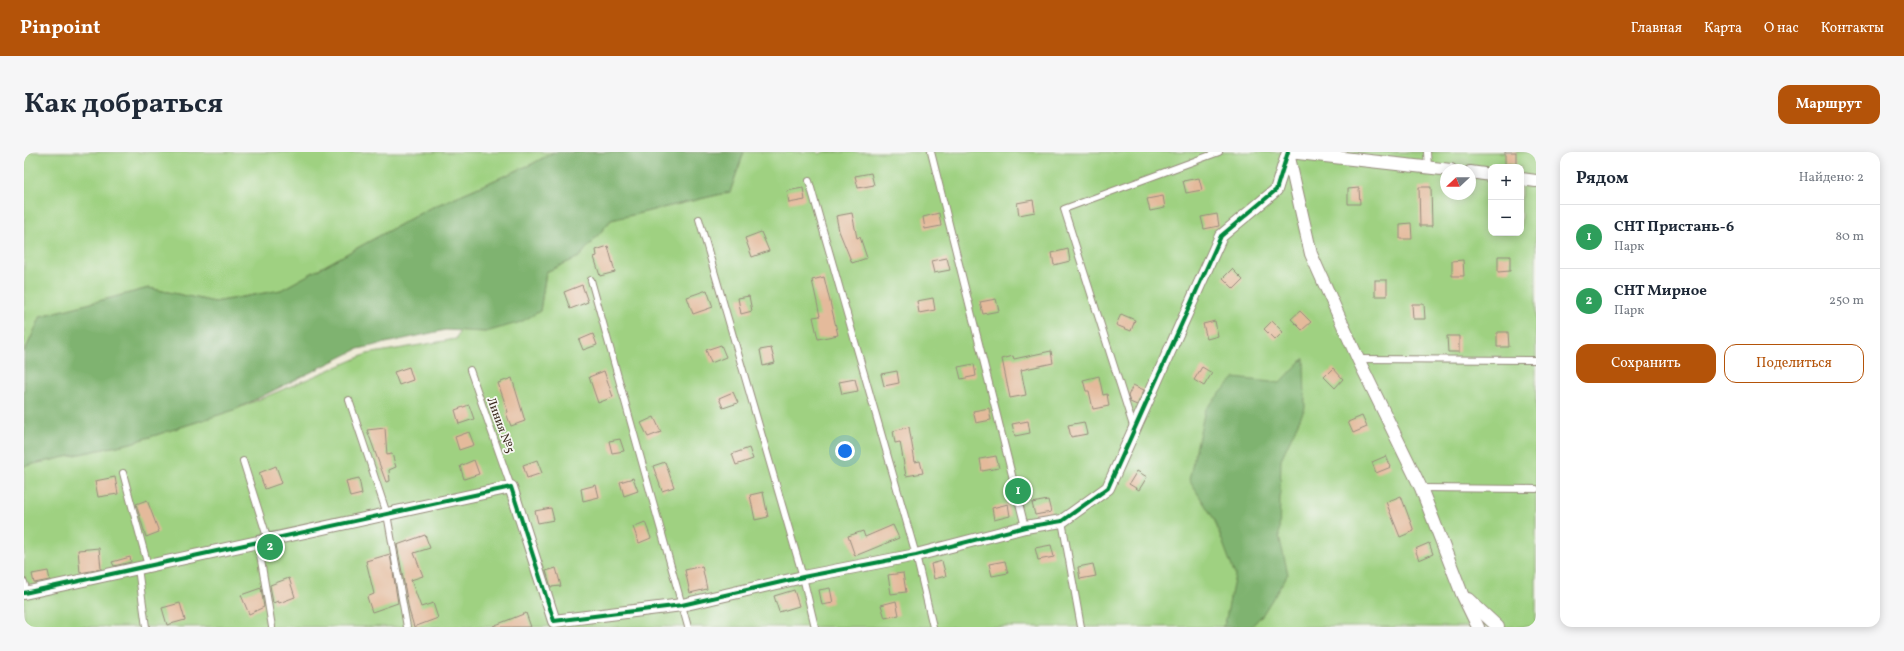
<!DOCTYPE html>
<html lang="ru">
<meta charset="utf-8">
<style>
:root{--surface:#fff;--page:#f6f6f7;--text:#1f2937;--muted:#747a83;--line:#e0e1e3;--accent:#b45309}
body{margin:0;font-family:Vollkorn,serif;background:var(--page);color:var(--text)}
.controls{position:absolute;right:12px;top:12px;display:grid;overflow:hidden;border-radius:8px;box-shadow:0 2px 10px #0003}
.controls button{width:36px;height:36px;display:grid;place-items:center;padding:0;border:0;border-bottom:1px solid var(--line);background:var(--surface);color:var(--text);font:20px sans-serif}
.compass{position:absolute;left:1416px;top:12px;width:36px;height:36px;border-radius:50%;background:var(--surface);box-shadow:0 2px 10px #0003;rotate:248deg}
.you{position:absolute;left:821px;top:299px;width:14px;height:14px;margin:-10px;border:3px solid #fff;border-radius:50%;background:#1a73e8;box-shadow:0 0 0 6px #1a73e833}
.badge{display:grid;place-items:center;width:26px;height:26px;border-radius:50%;background:var(--accent);color:#fff;font-size:13px;font-weight:700}
.pin{position:absolute;translate:-50% -50%;border:2px solid #fff;box-shadow:0 1px 4px #0006}
.list{margin:0;padding:0;list-style:none}
h2{display:flex;justify-content:space-between;align-items:center;height:52px;margin:0;padding:0 16px;font-size:17px}
h2 small{font-size:13px;font-weight:400;color:var(--muted)}
.list li{display:grid;grid-template-columns:26px 1fr auto;gap:12px;align-items:center;box-sizing:border-box;height:64px;padding:0 16px;border-top:1px solid var(--line)}
.list b{display:block;font-size:15px;white-space:nowrap}
.list p{margin:0;font-size:13px;white-space:nowrap;color:var(--muted)}
.list em{font-size:13px;font-style:normal;color:var(--muted)}
.actions{display:flex;gap:8px;padding:12px 16px}
.actions a{flex:1;padding:9px 0;border:1px solid var(--accent);border-radius:12px;text-align:center;font-size:14px;color:var(--accent)}
.actions .main{background:var(--accent);color:#fff}
.map{position:relative;flex:none;width:1512px;height:475px;overflow:hidden;border-radius:12px}
header{display:flex;align-items:center;gap:24px;box-sizing:border-box;height:56px;padding:0 20px;background:var(--accent);color:#fff}
header strong{font-size:19px}
nav{display:flex;gap:22px;margin-inline-start:auto;font-size:14px}
.intro{display:flex;align-items:center;justify-content:space-between;box-sizing:border-box;height:96px;padding:0 24px}
h1{margin:0;font-size:28px}
.button{padding:10px 18px;border-radius:12px;background:var(--accent);color:#fff;font-size:14px;font-weight:700}
main{display:flex;gap:24px;padding:0 24px}
aside{flex:1;background:var(--surface);border-radius:12px;box-shadow:0 2px 10px #0003}
.map>svg:first-child{display:block}
</style>
<header>
<strong>Pinpoint</strong>
<nav><a>Главная</a><a>Карта</a><a>О нас</a><a>Контакты</a></nav>
</header>
<div class="intro"><h1>Как добраться</h1><a class="button">Маршрут</a></div>
<main>
<div class="map">
<svg width="1512" height="475" viewBox="0 0 1512 475">
<rect width="100%" height="100%" fill="#f6f6f2"/>
<filter id="ink" filterUnits="userSpaceOnUse"><feTurbulence type="fractalNoise" baseFrequency=".025" numOctaves="2"/><feDisplacementMap in="SourceGraphic" scale="8" xChannelSelector="R" yChannelSelector="G"/><feConvolveMatrix kernelMatrix="1 2 1 2 8 2 1 2 1" color-interpolation-filters="sRGB"/></filter>
<filter id="wash" filterUnits="userSpaceOnUse"><feTurbulence type="fractalNoise" baseFrequency=".012" numOctaves="4" result="noise"/><feDisplacementMap in="SourceGraphic" scale="16" xChannelSelector="R" yChannelSelector="G"/><feGaussianBlur stdDeviation="0.9" result="paint"/><feColorMatrix in="noise" values="0 0 0 0 0 0 0 0 0 0 0 0 0 0 0 0 0 1.4 0 .05"/><feComposite in="paint" operator="in"/></filter>
<g filter="url(#wash)">
<rect width="100%" height="100%" fill="#f0ecd9"/>
<!-- green -->
<g fill="#9fd181" stroke="#6d7e50" fill-rule="evenodd">
<polygon points="0,0 530,0 508,12 404,57 257,138 191,150 125,136 17,164 0,201"/>
<path d="M720,0H794L795,2L800,0H1512V475H0V314L107,291L210,258L343,202L432,187L436,178L462,180L516,159L522,120L555,105L587,68L706,40ZM1467,15H1497V81H1467ZM1422,18H1446V42H1422Z"/>
</g>
<!-- forest -->
<g fill="#7fb36f" stroke="#5d6e46">
<polygon points="530,0 720,0 706,40 587,68 555,105 522,120 516,159 497,170 462,180 421,178 334,197 210,258 107,291 0,314 0,201 17,164 125,136 191,150 257,138 404,57 508,12"/>
<polygon points="1280,206 1281,256 1257,307 1255,384 1264,422 1239,462 1227,475 1198,475 1201,471 1211,423 1190,367 1165,328 1181,258 1210,226 1256,231"/>
</g>
<g id="blocks">
<!-- building -->
<g fill="#e4ba9b">
<rect x="1481" y="0" width="11" height="12"/>
<polygon points="847,21 850,33 834,36 831,24"/>
<polygon points="1175,26 1178,38 1162,41 1159,29"/>
<polygon points="1395,35 1407,35 1408,74 1396,74"/>
<polygon points="779,36 781,48 765,51 763,39"/>
<polygon points="1335,36 1336,52 1324,52 1324,37"/>
<polygon points="1139,44 1141,56 1126,59 1123,47"/>
<polygon points="1009,48 1011,60 995,63 993,51"/>
<polygon points="828,61 833,86 836,85 843,106 828,111 815,79 812,64"/>
<polygon points="915,61 917,74 901,77 899,65"/>
<polygon points="1193,62 1195,74 1180,77 1177,65"/>
<polygon points="1387,71 1388,87 1376,87 1376,72"/>
<polygon points="737,80 745,99 728,105 721,86"/>
<polygon points="584,94 591,120 576,124 570,105 573,104 572,98"/>
<polygon points="1044,97 1046,109 1030,113 1028,101"/>
<polygon points="1474,104 1486,104 1486,119 1474,120"/>
<polygon points="923,106 926,118 910,121 907,109"/>
<polygon points="1439,108 1440,124 1428,124 1428,109"/>
<polygon points="1208,117 1219,128 1210,137 1199,126"/>
<polygon points="800,125 814,183 794,187 789,165 796,164 788,128"/>
<rect x="1351" y="128" width="12" height="16"/>
<polygon points="558,133 564,150 546,157 540,140"/>
<polygon points="683,138 689,155 669,162 663,145"/>
<polygon points="725,144 728,159 717,162 714,146"/>
<polygon points="909,146 911,158 895,161 893,149"/>
<polygon points="972,147 975,159 959,162 956,150"/>
<polygon points="1388,152 1400,152 1401,167 1389,167"/>
<polygon points="1276,159 1287,170 1278,178 1267,167"/>
<polygon points="1097,162 1111,168 1107,179 1092,173"/>
<polygon points="1191,169 1194,184 1183,187 1179,172"/>
<polygon points="1248,169 1259,180 1251,188 1240,177"/>
<polygon points="1473,180 1484,180 1485,195 1473,195"/>
<polygon points="569,182 573,193 559,198 555,188"/>
<polygon points="1423,184 1435,184 1435,200 1424,200"/>
<polygon points="697,193 702,205 687,211 682,198"/>
<polygon points="747,196 751,211 739,214 736,198"/>
<polygon points="1027,199 1029,211 997,218 1002,243 986,246 978,207 989,204 990,207"/>
<polygon points="950,212 952,224 937,227 934,215"/>
<polygon points="385,215 389,228 375,233 370,220"/>
<polygon points="1178,215 1188,221 1180,234 1170,228"/>
<polygon points="1309,216 1319,227 1311,236 1300,225"/>
<polygon points="580,219 589,245 574,251 565,225"/>
<polygon points="873,219 875,231 860,234 857,222"/>
<polygon points="1075,224 1079,243 1083,242 1085,254 1069,257 1065,239 1062,239 1059,228"/>
<polygon points="488,226 501,269 487,274 482,261 484,260 474,231"/>
<polygon points="831,227 834,239 818,242 815,230"/>
<polygon points="1109,233 1120,238 1113,253 1106,250 1104,244"/>
<polygon points="709,240 714,251 699,256 695,246"/>
<polygon points="445,253 450,267 435,272 431,258"/>
<polygon points="965,256 967,268 952,271 949,259"/>
<polygon points="1338,264 1343,275 1329,281 1324,270"/>
<polygon points="630,265 637,280 624,285 617,271"/>
<polygon points="1004,269 1006,281 991,284 988,272"/>
<polygon points="1060,270 1063,282 1047,285 1044,273"/>
<polygon points="885,275 891,310 896,309 899,321 882,324 876,290 871,291 869,279"/>
<polygon points="361,276 363,303 368,302 372,315 365,318 366,329 362,330 343,278"/>
<polygon points="445,280 450,293 435,298 431,285"/>
<polygon points="596,287 600,299 588,301 585,289"/>
<polygon points="725,296 729,307 712,313 708,302"/>
<polygon points="972,304 975,316 958,319 956,307"/>
<polygon points="1362,304 1367,315 1352,321 1348,310"/>
<polygon points="450,308 455,322 440,327 436,314"/>
<polygon points="513,308 518,321 503,326 499,313"/>
<polygon points="641,310 650,335 638,339 629,314"/>
<polygon points="252,314 258,331 241,337 235,321"/>
<polygon points="1113,319 1123,325 1115,338 1105,332"/>
<polygon points="91,325 94,342 74,345 71,329"/>
<polygon points="335,326 338,342 326,345 322,329"/>
<polygon points="609,326 614,339 600,344 596,330"/>
<polygon points="572,333 575,345 559,349 557,337"/>
<polygon points="739,340 744,365 731,368 726,343"/>
<polygon points="1377,344 1390,379 1376,385 1362,350"/>
<polygon points="123,348 135,380 122,385 112,352"/>
<polygon points="1024,348 1027,360 1011,363 1008,351"/>
<polygon points="984,352 986,364 970,368 968,356"/>
<polygon points="527,356 530,368 514,371 511,359"/>
<polygon points="621,370 627,386 615,391 609,375"/>
<polygon points="869,373 875,386 831,404 824,384 839,379 841,385"/>
<polygon points="401,383 406,396 390,401 399,424 387,428 397,455 409,451 414,466 390,475 385,458 373,393"/>
<polygon points="1405,391 1409,402 1395,408 1391,397"/>
<polygon points="1027,393 1030,405 1014,408 1011,396"/>
<polygon points="75,396 77,417 56,421 54,398"/>
<polygon points="366,402 374,451 348,460 343,445 350,442 342,409"/>
<polygon points="106,405 107,410 90,414 88,410"/>
<polygon points="918,409 922,424 910,427 907,412"/>
<polygon points="981,409 984,421 968,424 965,412"/>
<polygon points="1069,412 1072,424 1056,427 1054,415"/>
<polygon points="678,414 683,437 666,441 661,418"/>
<polygon points="532,416 537,434 527,435 522,419"/>
<polygon points="24,419 26,428 10,431 8,422"/>
<polygon points="879,421 882,440 867,442 864,423"/>
<polygon points="265,426 271,445 255,451 254,449 249,451 246,433"/>
<polygon points="237,436 240,455 225,462 217,443"/>
<polygon points="806,436 809,451 798,453 795,438"/>
<polygon points="770,438 775,454 755,460 750,444"/>
<polygon points="872,449 875,463 861,466 857,453"/>
<polygon points="156,451 161,468 143,473 138,456"/>
<polygon points="502,461 507,475 469,475 469,474"/>
</g>
</g>
</g>
<g filter="url(#ink)">
<use href="#blocks" fill-opacity="0" stroke="#968b7c" stroke-width="1"/>
<g fill="none" stroke-linecap="round" stroke-linejoin="round">
<!-- lane casing -->
<g stroke="#968b7c" stroke-width="8">
<g id="lane">
<polyline points="907,0 1001,375"/>
<polyline points="1403,0 1404,15"/>
<polyline points="785,29 892,403 909,475"/>
<polyline points="675,67 779,425 791,475"/>
<polyline points="567,128 664,475"/>
<polyline points="1334,207 1512,208"/>
<polyline points="446,218 487,335"/>
<polyline points="325,248 363,362 383,475"/>
<polyline points="1110,277 1040,57 1195,0"/>
<polyline points="219,309 244,388"/>
<polyline points="99,321 124,414"/>
<polyline points="1397,336 1512,337"/>
<polyline points="1038,369 1057,475"/>
<polyline points="234,390 248,475"/>
<polyline points="114,416 122,475"/>
<polyline points="0,430 3,440"/>
</g>
</g>
<!-- street casing -->
<g stroke="#968b7c" stroke-width="14">
<g id="street">
<polyline points="1265,0 1427,18"/>
<polyline points="1264,1 1287,102 1334,207 1397,336 1438,442 1454,475"/>
<polyline points="1446,20 1467,23"/>
<polyline points="1497,27 1512,29"/>
<polyline points="0,441 487,335 530,469 658,453 779,425 892,403 1001,375 1038,369 1084,336 1197,84 1252,38 1264,0"/>
<polyline points="1444,447 1474,475"/>
</g>
</g>
<!-- lane -->
<use href="#lane" stroke="#fff" stroke-width="6"/>
<!-- street -->
<use href="#street" stroke="#fff" stroke-width="12"/>
<!-- cycleway casing -->
<g stroke="#f6f6f2" stroke-width="6">
<polyline id="cycleway" points="0,441 487,335 530,469 658,453 779,425 892,403 1001,375 1038,369 1084,336 1197,84 1252,38 1264,0"/>
</g>
<!-- cycleway -->
<use href="#cycleway" stroke="#00873e" stroke-width="4"/>
</g>
</g>
<g text-anchor="middle" stroke-width="3.5" stroke-linejoin="round" paint-order="stroke">
<!-- street labels -->
<g font-size="12" fill="#3b2a1e" stroke="#f6f6f2">
<text transform="translate(477 273) rotate(70)" y="4">Линия №5</text>
</g>
</g>
</svg>
<div class="controls">
<button>+</button>
<button>−</button>
</div>
<svg class="compass" viewBox="-18 -18 36 36"><path d="M0-13l5 13h-10z" fill="#e53935"/><path d="M0 13l5-13h-10z" fill="#747a83"/></svg>
<div class="you"></div>
<div class="pin badge" style="left:994px;top:339px;background:#2e9e5b">1</div>
<div class="pin badge" style="left:246px;top:395px;background:#2e9e5b">2</div>
</div>
<aside>
<h2>Рядом<small>Найдено: 2</small></h2>
<ul class="list">
<li><span class="badge" style="background:#2e9e5b">1</span><div><b>СНТ Пристань-6</b><p>Парк</p></div><em>80 m</em></li>
<li><span class="badge" style="background:#2e9e5b">2</span><div><b>СНТ Мирное</b><p>Парк</p></div><em>250 m</em></li>
</ul>
<div class="actions"><a class="main">Сохранить</a><a>Поделиться</a></div>
</aside>
</main>
